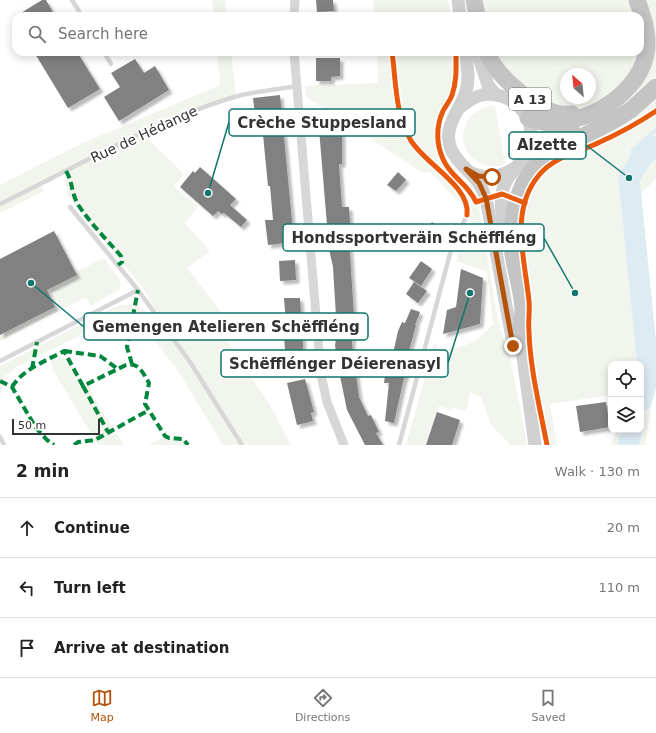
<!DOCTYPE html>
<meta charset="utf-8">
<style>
:root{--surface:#fff;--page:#f2f2f2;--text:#222;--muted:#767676;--line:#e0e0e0;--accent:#b45309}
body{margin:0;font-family:"DejaVu Sans",sans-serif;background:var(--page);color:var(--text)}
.controls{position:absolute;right:12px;bottom:12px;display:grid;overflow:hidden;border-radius:8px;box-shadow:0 2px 10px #0003}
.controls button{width:36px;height:36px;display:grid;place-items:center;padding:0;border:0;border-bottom:1px solid var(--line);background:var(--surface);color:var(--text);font:20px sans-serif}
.compass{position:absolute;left:560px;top:68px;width:36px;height:36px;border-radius:50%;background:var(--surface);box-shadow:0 2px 10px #0003;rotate:333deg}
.scale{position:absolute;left:12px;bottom:10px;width:88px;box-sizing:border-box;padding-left:4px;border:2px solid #333;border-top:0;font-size:11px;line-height:14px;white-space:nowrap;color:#333;-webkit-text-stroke:3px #fff;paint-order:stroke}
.stop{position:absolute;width:12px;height:12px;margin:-9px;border:3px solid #b45309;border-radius:50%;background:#fff}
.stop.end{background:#b45309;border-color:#fff;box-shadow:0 1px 4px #0008}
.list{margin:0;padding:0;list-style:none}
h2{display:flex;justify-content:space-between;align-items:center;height:52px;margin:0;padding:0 16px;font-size:17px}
h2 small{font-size:13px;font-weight:400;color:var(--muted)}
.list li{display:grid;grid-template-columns:26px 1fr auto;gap:12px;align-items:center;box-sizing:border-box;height:60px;padding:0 16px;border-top:1px solid var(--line)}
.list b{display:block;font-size:15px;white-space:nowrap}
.list em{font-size:13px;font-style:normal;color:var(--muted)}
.icon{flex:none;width:22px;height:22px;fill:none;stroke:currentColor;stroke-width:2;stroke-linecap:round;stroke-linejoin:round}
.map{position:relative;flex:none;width:656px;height:445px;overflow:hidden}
.search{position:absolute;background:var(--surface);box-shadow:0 2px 10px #0003;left:12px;right:12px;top:12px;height:44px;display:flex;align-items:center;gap:10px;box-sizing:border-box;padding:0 14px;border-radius:12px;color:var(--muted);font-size:15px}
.sheet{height:232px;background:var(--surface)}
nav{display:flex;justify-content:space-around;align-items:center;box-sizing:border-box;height:56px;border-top:1px solid var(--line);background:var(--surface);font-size:11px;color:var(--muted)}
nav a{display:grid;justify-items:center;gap:2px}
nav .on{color:var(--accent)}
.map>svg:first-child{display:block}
</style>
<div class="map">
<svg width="656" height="445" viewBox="0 0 656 445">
<defs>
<filter id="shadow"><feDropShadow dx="3.5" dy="3.5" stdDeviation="1" flood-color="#0004"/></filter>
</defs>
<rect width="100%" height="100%" fill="#fff"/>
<!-- green -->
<g fill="#f1f5ed" fill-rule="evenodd">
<polygon points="212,0 225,0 227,16 214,16"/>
<polygon points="373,0 448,0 451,16 374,16"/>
<polygon points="479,0 628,0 635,16 481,16"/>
<polygon points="642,0 656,0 656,76 637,95 634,92 641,80"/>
<path d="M217,52H231L236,96L142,133L184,174L174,186L198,207L185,223L210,251L187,268L221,312L214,321L269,404L291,445H223L178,371L136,315L128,312L18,366L4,377L0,397V366L114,307C139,299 143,312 162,322L143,288L68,196L65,180L68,178L65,172L41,185L44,191L0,213V185L76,146L220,85Z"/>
<path d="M377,52H456L455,83L452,97L443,111L439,124L437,137L439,148L447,167L471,191L479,209L499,325L510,355L527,445H509L508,442L491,425L481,397L470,392L467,408L464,411L453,407L451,410L439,406L426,445H406L434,344H437V349C460,351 479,342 493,324L487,272L456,261L458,253L454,251L469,230L472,208L466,200L461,202C448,194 441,181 429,172L423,173L306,97L305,86L378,83Z"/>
<path d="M491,52H637L630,74L618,88L603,99L584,108L569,110L534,96ZM566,74H590V98H566Z"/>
<path d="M656,97V179L641,193L656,375L645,445H611L617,430H641V364H611V395L550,404L557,445H547C537,391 529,337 525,283C523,261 519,238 522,216C524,201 530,186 540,174C552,160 568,156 584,149L553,159Z"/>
<path d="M489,106H495L505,164C466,178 442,121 489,106Z"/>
<polygon points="104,258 120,280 120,289 91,306 86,297 0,341 0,335 55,307 47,290 77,275 75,272"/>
<polygon points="60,356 69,360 83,386 88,384 99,407 124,445 98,445 53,370 51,361"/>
<polygon points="165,436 169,438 183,439 188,445 149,445"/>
</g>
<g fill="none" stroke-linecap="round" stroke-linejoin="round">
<!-- stream -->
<polyline stroke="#ddebf3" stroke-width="3.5" points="629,178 633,150 656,130"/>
<!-- river -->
<g stroke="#ddebf3" stroke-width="21">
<polyline points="641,401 649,376 629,178 643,156 656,146"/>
<polyline points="628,445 632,430"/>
</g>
</g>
<!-- building -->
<g fill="#818181" filter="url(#shadow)">
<polygon points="42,0 46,0 55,16 16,16"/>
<polygon points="316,0 333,0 334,11 317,12"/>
<polygon points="34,52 77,52 100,89 68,108"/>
<polygon points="316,58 340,58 340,76 331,77 331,81 316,81"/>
<polygon points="135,59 144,73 155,66 169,90 119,121 104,97 120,87 111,73"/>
<polygon points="280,95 294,242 268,245 265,220 273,220 270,186 268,186 261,114 255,115 253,98"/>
<polygon points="331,116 332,127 342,126 342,164 339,164 342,207 349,207 351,238 349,238 355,332 353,332 352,343 354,360 337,361 335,345 337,333 333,267 329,249 318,117"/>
<polygon points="200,167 236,199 230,205 247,220 241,227 224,213 222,214 218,211 213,216 180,187 193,171 195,173"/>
<polygon points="398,172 406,180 396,191 387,185"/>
<polygon points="432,222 443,231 436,241 425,232"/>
<polygon points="54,231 77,275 47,290 55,307 0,335 0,259"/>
<polygon points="295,260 296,280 280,281 279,261"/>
<polygon points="421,261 432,269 421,286 409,278"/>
<polygon points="461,269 483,278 480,324 443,334 447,310 456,307"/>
<polygon points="414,282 427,291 418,303 406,294"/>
<polygon points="284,298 300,298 304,363 286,364 284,336 287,336"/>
<polygon points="411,309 420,312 415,325 416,325 408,355 405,378 404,378 394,423 385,421 389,383 384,383 386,367 390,367 398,331 402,322 405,323"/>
<polygon points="355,367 359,397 368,416 371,415 379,432 376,433 383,445 365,445 347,410 339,371"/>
<polygon points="305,379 314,412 311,413 313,421 297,425 287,383"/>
<polygon points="606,402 610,427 580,432 576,406"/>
<polygon points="437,412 460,420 452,445 426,445"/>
</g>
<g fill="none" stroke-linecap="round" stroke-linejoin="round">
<!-- service -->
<g stroke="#d7d7d7" stroke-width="4.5">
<polyline points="72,0 82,16"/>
<polyline points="104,52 111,64"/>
<path d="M0,204C77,167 151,122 234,97C254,91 276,90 296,86"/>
<polyline points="70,207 138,290"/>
<polyline points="0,361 138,290 190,362 242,445"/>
<polyline points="0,437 4,445"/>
<polyline points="399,445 451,250 467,215"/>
</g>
<!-- minor -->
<g stroke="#d7d7d7" stroke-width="9">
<polyline points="294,16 295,0"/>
<polyline points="294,52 321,375 327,402 344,445"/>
</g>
<!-- secondary -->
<g stroke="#d0d0d0" stroke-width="13">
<polyline points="458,0 460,16"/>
<path d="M465,52C467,64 470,79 466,91C460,111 442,127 451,149C457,164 471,171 479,184C482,188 484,193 486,198L513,343"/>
<polyline points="477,52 488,85 496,95"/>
<path d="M459,108C466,103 473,97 482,95C505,91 529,108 531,131C535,158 506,169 502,193C500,210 504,229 507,245"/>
<path d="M470,172C486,180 500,177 515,168"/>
<polyline points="519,328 535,445"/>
</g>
<!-- motorway -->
<g stroke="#c4c4c4" stroke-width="17">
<polyline points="474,0 477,16"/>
<path d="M487,52C495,75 533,107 556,113C561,115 567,114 572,114"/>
<path d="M528,118C571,135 637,100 646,54C650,35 643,17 637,0"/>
<polyline points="531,144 540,140 573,133"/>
<path d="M520,336C521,327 523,318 523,309C522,284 510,259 512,234C517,144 570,151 629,111C638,104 647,95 656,87"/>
</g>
<!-- quiet -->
<g stroke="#00873e" stroke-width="4" stroke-dasharray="8 4" stroke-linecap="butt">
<path d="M66,171C73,182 71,194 79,206C91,224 107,240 121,256L122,262L118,265"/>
<polyline points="64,351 100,356 118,369"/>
<polyline points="132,364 127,347 138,290"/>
<polyline points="32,369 37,342"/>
<polyline points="0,381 12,387 36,428 47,440 54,445"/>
<polyline points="83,386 108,432"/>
<path d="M12,387C23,369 46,361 64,351L83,386L126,365C139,362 143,373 149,383L145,404L165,436L169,438L183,439L188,445"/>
<polyline points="74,445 78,442 95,440 149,410"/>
</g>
<!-- cycleway casing -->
<g stroke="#fff" stroke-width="8">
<g id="cycleway">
<path d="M392,52C396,80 395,114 410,139C423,163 471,186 467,215"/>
<path d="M456,52C456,67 457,81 452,95C450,101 446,105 443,111C436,126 436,144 443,159C451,178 467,182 476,202L502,194L525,203"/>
<path d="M547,445C540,408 530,369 529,331C528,321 530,311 529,301C525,259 509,211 539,175C555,156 580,152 600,142C620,133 638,123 656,111"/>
</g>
</g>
<!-- cycleway -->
<use href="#cycleway" stroke="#e8590c" stroke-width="5"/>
</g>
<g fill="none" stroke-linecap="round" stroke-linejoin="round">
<!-- route -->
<polyline stroke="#b45309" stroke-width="5" points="492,177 478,176 466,169 479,183 486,198 513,346"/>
</g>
<g text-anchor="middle" stroke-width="4" stroke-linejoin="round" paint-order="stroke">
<!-- shield labels -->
<rect fill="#fff" stroke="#707070" stroke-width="1" x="509" y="88" width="42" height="22" rx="3"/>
<g font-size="13" font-weight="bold" fill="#333">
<text x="530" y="104">A 13</text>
</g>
<!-- street labels -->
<g font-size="14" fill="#333" stroke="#fff">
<text transform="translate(144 134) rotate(-25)" y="5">Rue de Hédange</text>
</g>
</g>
<!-- callouts -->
<path fill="none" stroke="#0f766e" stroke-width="1.5" d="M208 193L229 122M629 178L586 145M575 293L544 238M31 283L84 327M470 293L448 363"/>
<g fill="#0f766e" stroke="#fff" stroke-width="1.5">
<circle cx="208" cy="193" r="4"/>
<circle cx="629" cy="178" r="4"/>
<circle cx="575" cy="293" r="4"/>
<circle cx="31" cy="283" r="4"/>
<circle cx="470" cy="293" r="4"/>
</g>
<g fill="#fff" stroke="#0f766e" stroke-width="1.5">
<rect x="229" y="109" width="186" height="27" rx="4"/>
<rect x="509" y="132" width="77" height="27" rx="4"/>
<rect x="283" y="224" width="261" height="27" rx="4"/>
<rect x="84" y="313" width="284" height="27" rx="4"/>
<rect x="221" y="350" width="227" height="27" rx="4"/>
</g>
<g font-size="15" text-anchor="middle" font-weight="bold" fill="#333">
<text x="322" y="128">Crèche Stuppesland</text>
<text x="547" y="150">Alzette</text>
<text x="414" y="243">Hondssportveräin Schëffléng</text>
<text x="226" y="332">Gemengen Atelieren Schëffléng</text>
<text x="335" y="369">Schëfflénger Déierenasyl</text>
</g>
</svg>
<div class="controls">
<button><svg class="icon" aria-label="locate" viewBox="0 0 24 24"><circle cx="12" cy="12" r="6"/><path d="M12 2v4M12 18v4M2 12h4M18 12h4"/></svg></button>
<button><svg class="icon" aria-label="layers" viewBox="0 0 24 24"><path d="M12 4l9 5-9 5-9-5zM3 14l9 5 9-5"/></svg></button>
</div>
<svg class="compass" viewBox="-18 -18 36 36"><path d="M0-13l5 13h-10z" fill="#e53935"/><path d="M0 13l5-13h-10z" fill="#767676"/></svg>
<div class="scale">50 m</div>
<div class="stop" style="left:492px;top:177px"></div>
<div class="stop end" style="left:513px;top:346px"></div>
<div class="search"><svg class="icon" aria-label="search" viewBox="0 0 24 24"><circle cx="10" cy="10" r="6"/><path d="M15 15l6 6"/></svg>Search here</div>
</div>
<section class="sheet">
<h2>2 min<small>Walk · 130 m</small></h2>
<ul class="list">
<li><svg class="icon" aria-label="ahead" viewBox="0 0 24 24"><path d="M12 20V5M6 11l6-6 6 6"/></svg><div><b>Continue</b></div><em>20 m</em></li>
<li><svg class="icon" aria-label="left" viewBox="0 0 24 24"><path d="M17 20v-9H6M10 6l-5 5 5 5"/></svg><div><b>Turn left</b></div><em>110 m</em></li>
<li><svg class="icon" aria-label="arrive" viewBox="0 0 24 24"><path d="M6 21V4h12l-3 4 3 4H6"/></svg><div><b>Arrive at destination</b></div></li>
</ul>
</section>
<nav>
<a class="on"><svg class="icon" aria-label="map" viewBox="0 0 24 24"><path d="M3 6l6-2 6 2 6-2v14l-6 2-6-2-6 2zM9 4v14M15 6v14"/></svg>Map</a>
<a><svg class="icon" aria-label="directions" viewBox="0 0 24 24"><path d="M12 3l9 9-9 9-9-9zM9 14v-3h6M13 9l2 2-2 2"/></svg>Directions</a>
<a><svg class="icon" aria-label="saved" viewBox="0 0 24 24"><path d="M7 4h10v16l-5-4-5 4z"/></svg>Saved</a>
</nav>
